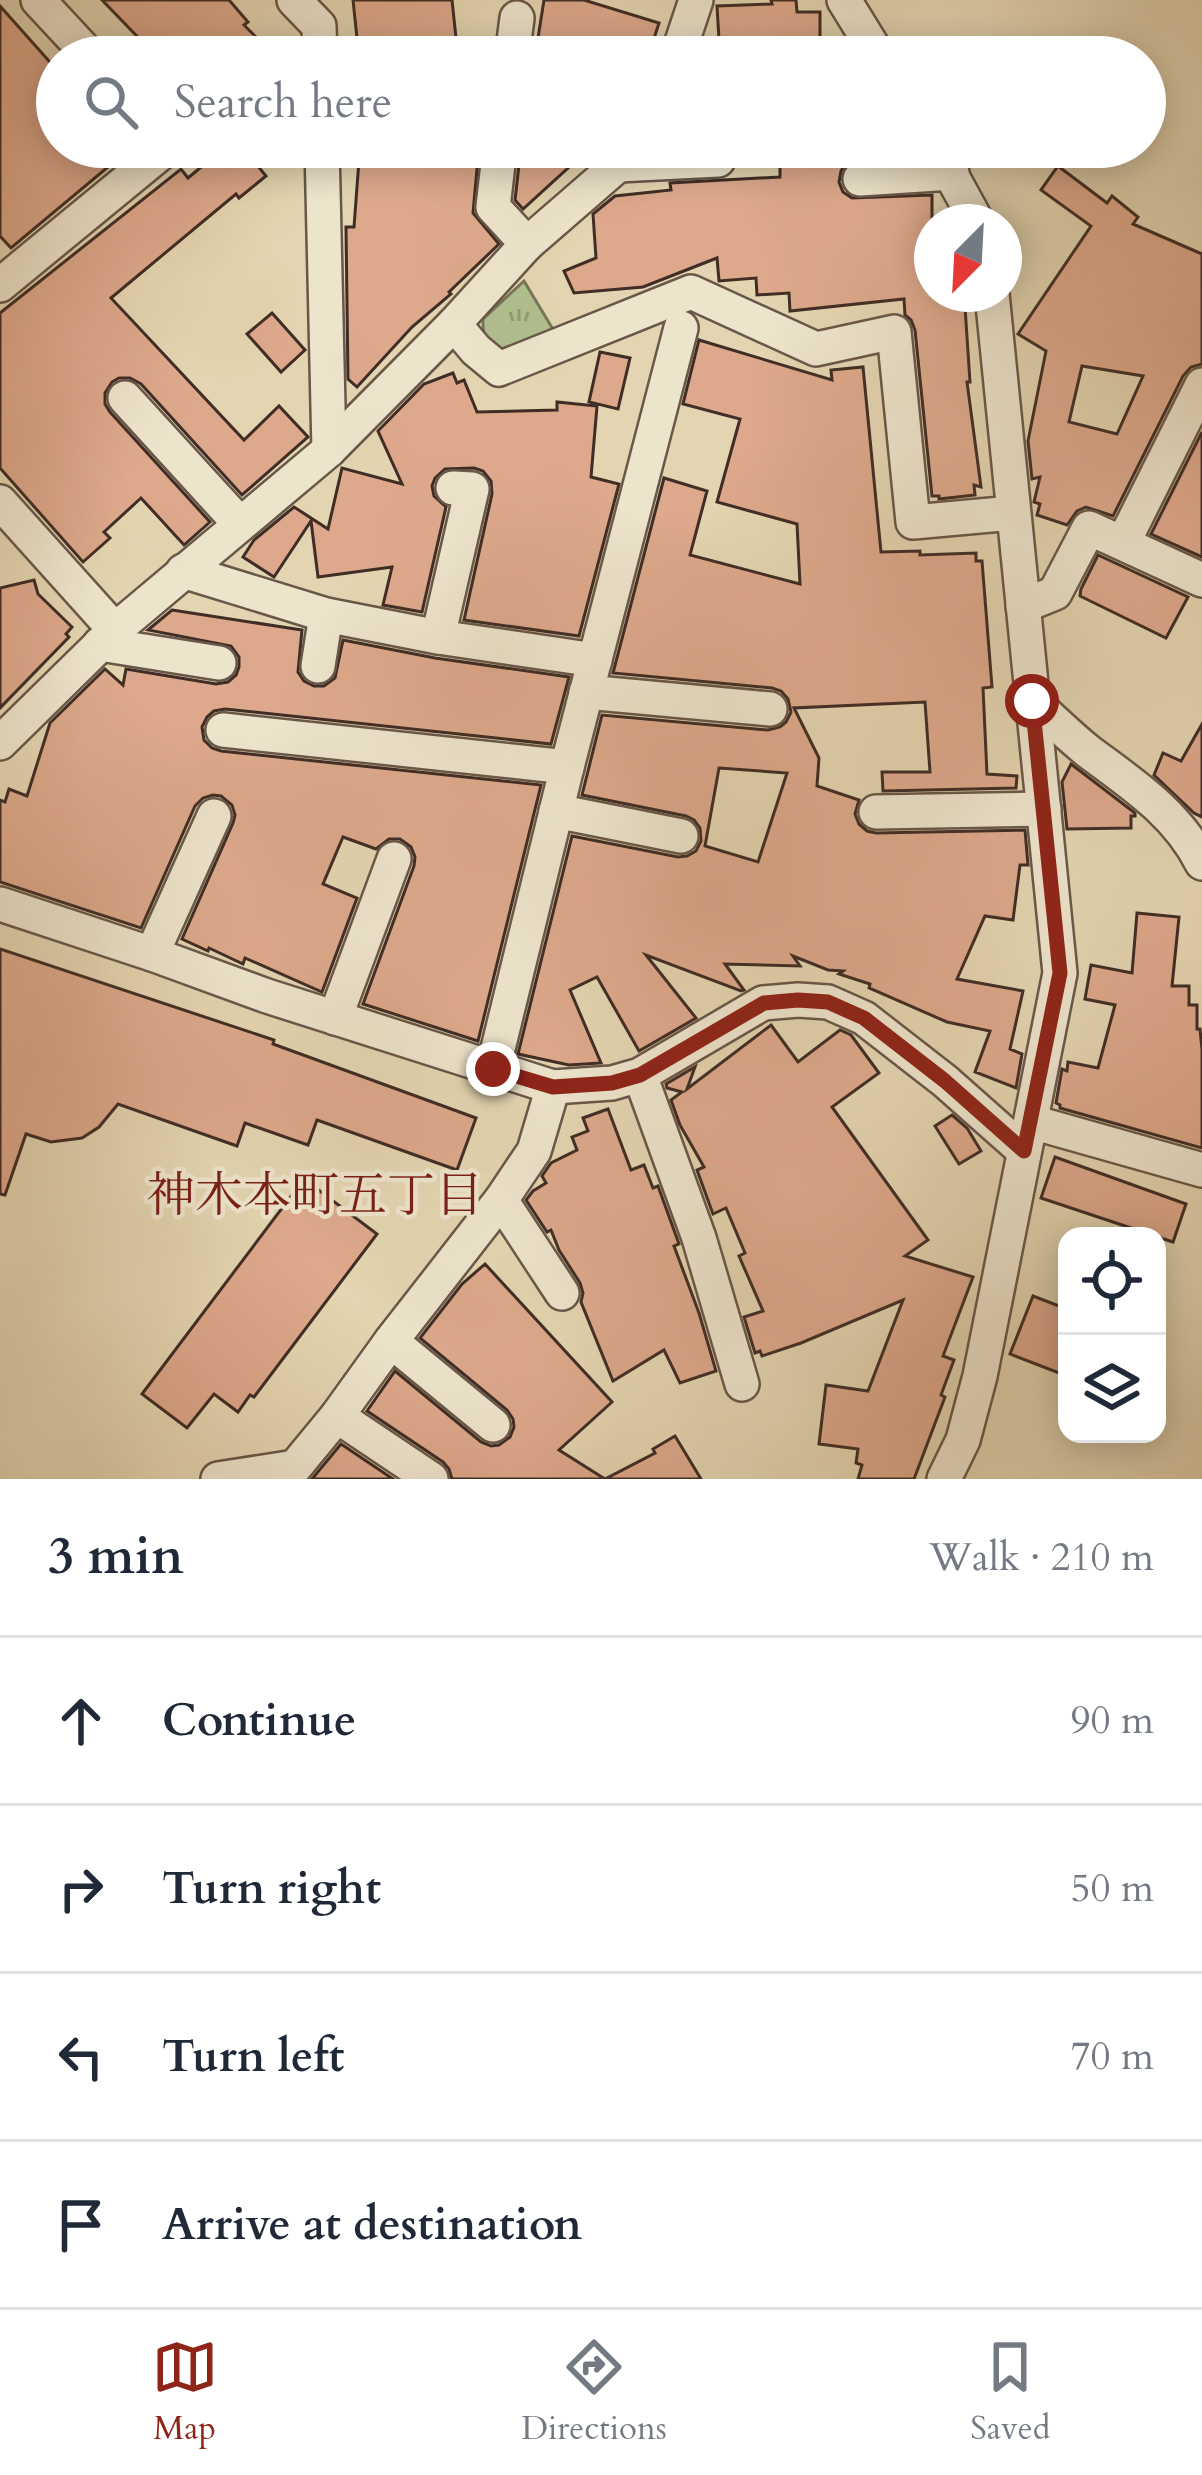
<!DOCTYPE html>
<meta charset="utf-8">
<style>
:root{--surface:#fff;--page:#f2f2f3;--text:#1f2937;--muted:#747a83;--line:#e0e1e3;--accent:#8f2418}
body{margin:0;font-family:Cardo,"Noto Serif JP",serif;background:var(--page);color:var(--text)}
.controls{position:absolute;right:36px;bottom:36px;display:grid;overflow:hidden;border-radius:24px;box-shadow:0 6px 30px #0003}
.controls button{width:108px;height:108px;display:grid;place-items:center;padding:0;border:0;border-bottom:3px solid var(--line);background:var(--surface);color:var(--text);font:60px sans-serif}
.compass{position:absolute;left:914px;top:204px;width:108px;height:108px;border-radius:50%;background:var(--surface);box-shadow:0 6px 30px #0003;rotate:204deg}
.stop{position:absolute;width:36px;height:36px;margin:-27px;border:9px solid #8f2418;border-radius:50%;background:#fff}
.stop.end{background:#8f2418;border-color:#fff;box-shadow:0 3px 12px #0008}
.list{margin:0;padding:0;list-style:none}
h2{display:flex;justify-content:space-between;align-items:center;height:156px;margin:0;padding:0 48px;font-size:51px}
h2 small{font-size:39px;font-weight:400;color:var(--muted)}
.list li{display:grid;grid-template-columns:78px 1fr auto;gap:36px;align-items:center;box-sizing:border-box;height:168px;padding:0 48px;border-top:3px solid var(--line)}
.list b{display:block;font-size:45px;white-space:nowrap}
.list em{font-size:39px;font-style:normal;color:var(--muted)}
.icon{flex:none;width:66px;height:66px;fill:none;stroke:currentColor;stroke-width:2;stroke-linecap:round;stroke-linejoin:round}
.map{position:relative;flex:none;width:1202px;height:1479px;overflow:hidden}
.search{position:absolute;background:var(--surface);box-shadow:0 6px 30px #0003;left:36px;right:36px;top:36px;height:132px;display:flex;align-items:center;gap:30px;box-sizing:border-box;padding:0 42px;border-radius:66px;color:var(--muted);font-size:45px}
.sheet{height:828px;background:var(--surface)}
nav{display:flex;justify-content:space-around;align-items:center;box-sizing:border-box;height:168px;border-top:3px solid var(--line);background:var(--surface);font-size:33px;color:var(--muted)}
nav a{display:grid;justify-items:center;gap:6px}
nav .on{color:var(--accent)}
.map>svg:first-child{display:block}
</style>
<div class="map">
<svg width="1202" height="1479" viewBox="0 0 1202 1479">
<defs>
<pattern id="park-tufts" width="24" height="20" patternUnits="userSpaceOnUse" patternTransform="scale(3)"><rect width="24" height="20" fill="#b0be8e"/><path d="M3 7l-1-3M5 7V3M7 7l1-3M15 17l-1-3M17 17v-4M19 17l1-3" fill="none" stroke="#919b74"/></pattern>
</defs>
<rect width="100%" height="100%" fill="#e3d5b1"/>
<filter id="stains"><feTurbulence type="fractalNoise" baseFrequency=".00167" numOctaves="4"/><feColorMatrix values="0 0 0 0 .2 0 0 0 0 .09 0 0 0 0 .02 0 0 0 .5 -.17"/></filter>
<radialGradient id="worn" r=".72"><stop offset=".6" stop-color="#630" stop-opacity="0"/><stop offset="1" stop-color="#630" stop-opacity=".3"/></radialGradient>
<!-- park -->
<path fill="url(#park-tufts)" stroke="#78765a" stroke-width="3" d="M524,281L554,331C527,342 481,371 483,319Z"/>
<!-- building -->
<g fill="#dda88b" stroke="#402d25" stroke-width="3" fill-rule="evenodd">
<polygon points="102,0 229,0 248,22 244,25 276,57 157,57"/>
<polygon points="353,0 452,0 458,57 359,57"/>
<polygon points="544,0 584,0 659,23 648,57 535,57"/>
<polygon points="771,0 796,0 797,12 820,12 820,57 720,57 717,6 772,4"/>
<polygon points="0,6 57,70 57,147 132,147 11,248 0,236"/>
<polygon points="225,147 277,147 257,165 266,176 239,198 236,194 111,298 244,440 279,406 308,437 242,495 141,384 130,378 119,378 112,382 105,393 105,404 110,412 210,522 184,545 141,498 104,532 110,538 83,562 0,468 0,313 181,169 188,178"/>
<polygon points="360,147 479,147 473,213 499,244 449,292 451,294 412,327 357,387 348,379 346,227 354,227"/>
<polygon points="521,147 591,147 523,209 515,200"/>
<polygon points="828,147 907,147 908,155 859,158 847,162 841,171 839,182 843,192 852,198 932,195 932,294 955,294 957,308 965,307 970,382 967,382 981,487 974,485 975,495 939,499 939,496 932,496 915,330 911,320 905,315 904,299 790,311 789,293 757,295 756,278 719,281 717,258 643,287 574,293 564,271 596,258 593,214 615,196 671,190 670,183 780,177 780,166 813,164 813,154 828,154"/>
<path d="M1058,166L1107,203L1112,196L1138,217L1133,224L1202,254V364L1191,367L1183,376L1113,516L1086,507L1077,511L1067,525L1037,515L1040,504L1034,502L1040,477L1032,479L1028,441L1046,351L1018,334L1091,226L1041,190ZM1082,366L1143,376L1117,434L1069,422Z"/>
<polygon points="272,313 305,350 281,372 247,334"/>
<path d="M699,340L832,380L831,370L863,367L881,552L920,551V555L976,553V561H982L992,687L983,688L987,774L1017,776L1016,788L883,791L882,772H930L925,702L794,708L819,758L817,786L859,800L855,814L859,824L867,831L876,833L1025,830L1028,865H1020L1013,920L985,916L957,979L1023,991L1010,1049L1022,1054L1016,1088L975,1072L990,1031L947,1022L869,988L870,984L839,974L843,971L828,970L793,956L800,966L725,964L744,990L741,991L646,955L696,1018L639,1051L597,977L570,990L601,1063L569,1065L518,1054L572,836L678,857L687,856L696,851L701,841L700,828L694,820L686,816L582,795L602,715L768,730L780,727L786,722L791,712L788,699L781,691L772,688L613,673L664,478L707,491L690,555L800,584L797,524L717,502L740,419L683,404ZM719,768L787,773L758,862L705,846Z"/>
<polygon points="600,352 630,358 618,409 589,402"/>
<polygon points="453,373 457,383 464,380 477,412 557,410 557,402 597,406 591,477 619,484 579,636 464,620 492,494 491,481 483,471 474,468 445,469 435,478 432,486 434,496 446,507 422,612 383,605 392,567 318,577 311,521 274,577 243,557 254,540 294,507 328,529 342,468 402,484 378,431 424,384"/>
<polygon points="1202,432 1202,557 1151,534"/>
<polygon points="1098,555 1188,597 1166,638 1080,596 1081,589"/>
<polygon points="34,580 38,594 72,627 66,634 69,637 0,708 0,588"/>
<polygon points="172,610 302,630 298,672 304,681 314,686 324,686 335,678 343,640 435,658 569,677 551,744 225,709 214,711 207,717 202,727 204,740 212,748 221,751 541,785 478,1041 363,1004 414,866 415,857 411,847 400,839 389,839 376,849 343,837 323,884 357,898 322,992 245,958 243,964 209,948 208,951 182,939 233,823 235,815 232,805 221,796 213,795 203,798 195,806 141,928 0,882 0,800 5,802 9,789 27,796 50,723 105,669 123,685 126,669 216,684 228,682 236,675 239,667 239,657 231,646 148,630"/>
<polygon points="1202,724 1202,817 1194,813 1154,775 1163,753 1181,761"/>
<polygon points="1071,764 1135,813 1135,816 1131,816 1131,828 1067,829 1062,782"/>
<polygon points="1137,913 1179,917 1172,986 1189,986 1189,1005 1197,1005 1197,1029 1200,1029 1202,1049 1202,1148 1060,1108 1060,1105 1056,1103 1062,1069 1067,1071 1068,1062 1098,1068 1115,1005 1085,999 1091,965 1132,973"/>
<polygon points="0,949 274,1040 273,1044 476,1118 457,1170 317,1120 308,1145 245,1123 237,1146 118,1104 99,1127 82,1138 51,1142 26,1134 5,1195 0,1194"/>
<polygon points="771,1025 798,1062 840,1030 851,1035 879,1073 832,1107 928,1240 905,1256 973,1277 943,1356 954,1360 941,1395 945,1397 914,1479 858,1479 862,1465 856,1463 858,1449 819,1444 826,1385 868,1391 903,1300 801,1343 762,1356 760,1351 755,1353 744,1317 763,1311 739,1256 745,1253 726,1208 713,1214 697,1170 704,1167 680,1125 671,1100 682,1092 667,1088 666,1084 695,1067 687,1089"/>
<polygon points="608,1109 631,1170 644,1165 653,1188 658,1186 679,1244 674,1246 699,1313 716,1371 680,1383 664,1350 613,1381 581,1302 583,1293 580,1283 559,1250 551,1230 547,1232 526,1200 533,1191 546,1183 542,1176 551,1163 577,1150 572,1137 588,1131 583,1118"/>
<polygon points="952,1115 967,1128 981,1151 959,1164 935,1126"/>
<polygon points="1055,1157 1186,1204 1173,1242 1041,1198"/>
<polygon points="304,1179 377,1234 254,1397 250,1395 238,1412 214,1394 187,1428 142,1394"/>
<polygon points="485,1264 612,1402 559,1450 605,1479 452,1479 449,1469 443,1462 367,1411 395,1371 481,1442 491,1446 499,1445 510,1437 514,1427 513,1419 507,1410 420,1338 462,1284"/>
<polygon points="1033,1296 1067,1309 1067,1376 1010,1354"/>
<polygon points="675,1436 701,1479 605,1479 655,1453 653,1449"/>
<polygon points="341,1444 393,1479 312,1479"/>
</g>
<g fill="none" stroke-linecap="round" stroke-linejoin="round">
<!-- minor casing -->
<g stroke="#695748" stroke-width="38">
<g id="minor">
<polyline points="38,0 91,57"/>
<polyline points="294,0 319,26 320,57"/>
<polyline points="844,0 879,57"/>
<polyline points="512,57 517,18"/>
<polyline points="677,57 696,0"/>
<polyline points="322,147 329,450"/>
<polyline points="500,147 493,207 527,244"/>
<polyline points="936,147 977,222"/>
<polyline points="618,165 718,160"/>
<polyline points="860,179 952,173"/>
<polyline points="0,285 168,147"/>
<polyline points="454,324 476,350 499,369 691,292 816,349 894,332 913,522 1013,513"/>
<polyline points="125,398 240,524"/>
<polyline points="0,502 115,630"/>
<polyline points="1124,541 1202,385"/>
<polyline points="183,571 326,615 438,637 595,660"/>
<polyline points="1023,606 1055,593 1089,528 1202,580"/>
<polyline points="438,637 472,489 453,488"/>
<polyline points="100,644 219,663"/>
<polyline points="318,666 326,615"/>
<polyline points="586,692 770,709"/>
<path d="M1032,701C1051,718 1069,736 1089,752C1132,784 1177,813 1202,863"/>
<polyline points="223,730 567,767"/>
<polyline points="0,743 115,630 329,450 454,324 527,244 618,165 633,147"/>
<polyline points="556,811 681,836"/>
<polyline points="876,812 1044,809"/>
<polyline points="0,904 152,954 267,996 553,1087 612,1083 640,1075 763,1003 798,1000 828,1002 864,1018 945,1081 1024,1151"/>
<polyline points="152,954 214,816"/>
<polyline points="335,1018 394,859"/>
<polyline points="493,1069 567,767 681,328"/>
<polyline points="640,1075 699,1238 742,1384"/>
<polyline points="1032,1122 1202,1170"/>
<polyline points="501,1200 562,1293"/>
<polyline points="391,1341 493,1425"/>
<polyline points="337,1416 431,1479"/>
<polyline points="218,1479 295,1467 337,1416 391,1341 501,1200 534,1151 553,1087"/>
<polyline points="944,1479 963,1440 980,1376 1060,973 992,294"/>
</g>
</g>
<!-- minor -->
<use href="#minor" stroke="#ede4cc" stroke-width="33"/>
</g>
<g fill="none" stroke-linecap="round" stroke-linejoin="round">
<!-- route -->
<polyline stroke="#8f2418" stroke-width="15" points="493,1069 553,1087 612,1083 640,1075 764,1003 798,1000 828,1002 864,1018 945,1081 1024,1151 1060,973 1032,701"/>
</g>
<g text-anchor="middle" stroke-width="9" stroke-linejoin="round" paint-order="stroke">
<!-- neighbourhood labels -->
<g font-size="48" fill="#7a1f14" stroke="#ede4cc">
<text x="315" y="1211">神木本町五丁目</text>
</g>
</g>
<rect width="100%" height="100%" filter="url(#stains)"/>
<rect width="100%" height="100%" fill="url(#worn)"/>
</svg>
<div class="controls">
<button><svg class="icon" aria-label="locate" viewBox="0 0 24 24"><circle cx="12" cy="12" r="6"/><path d="M12 2v4M12 18v4M2 12h4M18 12h4"/></svg></button>
<button><svg class="icon" aria-label="layers" viewBox="0 0 24 24"><path d="M12 4l9 5-9 5-9-5zM3 14l9 5 9-5"/></svg></button>
</div>
<svg class="compass" viewBox="-18 -18 36 36"><path d="M0-13l5 13h-10z" fill="#e53935"/><path d="M0 13l5-13h-10z" fill="#747a83"/></svg>
<div class="stop" style="left:1032px;top:701px"></div>
<div class="stop end" style="left:493px;top:1069px"></div>
<div class="search"><svg class="icon" aria-label="search" viewBox="0 0 24 24"><circle cx="10" cy="10" r="6"/><path d="M15 15l6 6"/></svg>Search here</div>
</div>
<section class="sheet">
<h2>3 min<small>Walk · 210 m</small></h2>
<ul class="list">
<li><svg class="icon" aria-label="ahead" viewBox="0 0 24 24"><path d="M12 20V5M6 11l6-6 6 6"/></svg><div><b>Continue</b></div><em>90 m</em></li>
<li><svg class="icon" aria-label="right" viewBox="0 0 24 24"><path d="M7 20v-9h11M14 6l5 5-5 5"/></svg><div><b>Turn right</b></div><em>50 m</em></li>
<li><svg class="icon" aria-label="left" viewBox="0 0 24 24"><path d="M17 20v-9H6M10 6l-5 5 5 5"/></svg><div><b>Turn left</b></div><em>70 m</em></li>
<li><svg class="icon" aria-label="arrive" viewBox="0 0 24 24"><path d="M6 21V4h12l-3 4 3 4H6"/></svg><div><b>Arrive at destination</b></div></li>
</ul>
</section>
<nav>
<a class="on"><svg class="icon" aria-label="map" viewBox="0 0 24 24"><path d="M3 6l6-2 6 2 6-2v14l-6 2-6-2-6 2zM9 4v14M15 6v14"/></svg>Map</a>
<a><svg class="icon" aria-label="directions" viewBox="0 0 24 24"><path d="M12 3l9 9-9 9-9-9zM9 14v-3h6M13 9l2 2-2 2"/></svg>Directions</a>
<a><svg class="icon" aria-label="saved" viewBox="0 0 24 24"><path d="M7 4h10v16l-5-4-5 4z"/></svg>Saved</a>
</nav>
